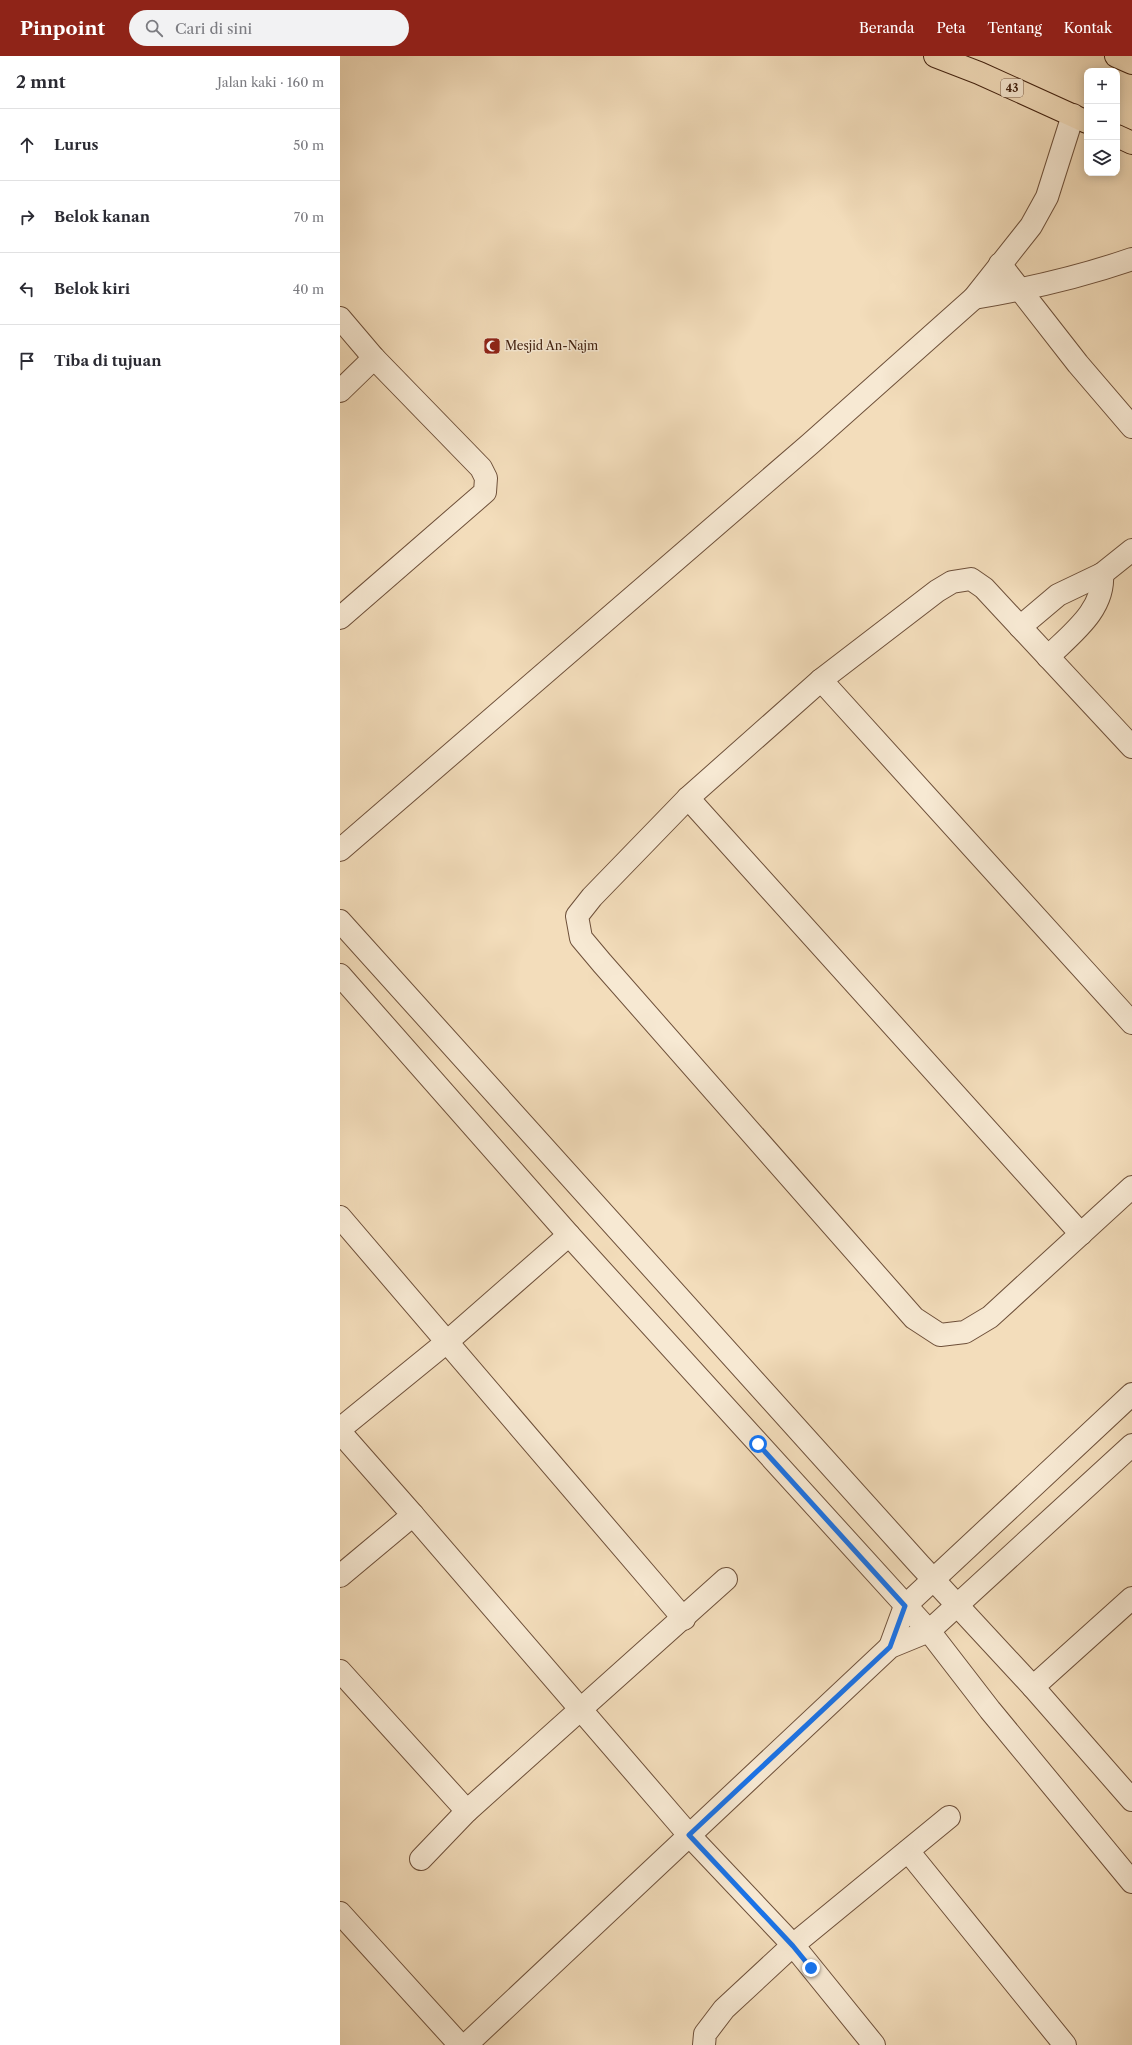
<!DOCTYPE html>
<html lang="id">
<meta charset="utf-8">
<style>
:root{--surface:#fff;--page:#f2f2f3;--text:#2b2b33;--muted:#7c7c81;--line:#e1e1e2;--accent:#8f2418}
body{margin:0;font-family:"Libre Caslon Text",serif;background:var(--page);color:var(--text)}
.controls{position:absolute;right:12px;top:12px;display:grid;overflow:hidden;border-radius:8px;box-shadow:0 2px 10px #0003}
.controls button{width:36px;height:36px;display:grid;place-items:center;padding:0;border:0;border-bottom:1px solid var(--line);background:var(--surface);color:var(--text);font:20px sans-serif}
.stop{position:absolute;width:12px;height:12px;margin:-9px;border:3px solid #1a73e8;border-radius:50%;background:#fff}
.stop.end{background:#1a73e8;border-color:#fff;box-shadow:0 1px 4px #0008}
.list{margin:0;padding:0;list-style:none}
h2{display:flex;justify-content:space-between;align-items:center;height:52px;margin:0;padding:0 16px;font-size:17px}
h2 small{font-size:13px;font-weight:400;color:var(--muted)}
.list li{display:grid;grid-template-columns:26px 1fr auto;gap:12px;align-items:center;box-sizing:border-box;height:72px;padding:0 16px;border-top:1px solid var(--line)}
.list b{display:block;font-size:15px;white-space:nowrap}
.list em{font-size:13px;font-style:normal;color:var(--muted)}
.icon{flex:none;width:22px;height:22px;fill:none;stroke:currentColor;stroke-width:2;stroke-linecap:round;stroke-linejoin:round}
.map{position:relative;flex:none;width:792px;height:1989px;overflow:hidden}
header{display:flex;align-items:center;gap:24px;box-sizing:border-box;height:56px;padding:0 20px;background:var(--accent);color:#fff}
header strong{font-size:19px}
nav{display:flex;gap:22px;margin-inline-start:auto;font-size:14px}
.search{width:280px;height:36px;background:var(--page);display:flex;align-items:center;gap:10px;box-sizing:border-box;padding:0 14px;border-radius:22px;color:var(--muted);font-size:15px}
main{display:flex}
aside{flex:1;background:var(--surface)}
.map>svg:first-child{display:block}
</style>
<header>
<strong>Pinpoint</strong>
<div class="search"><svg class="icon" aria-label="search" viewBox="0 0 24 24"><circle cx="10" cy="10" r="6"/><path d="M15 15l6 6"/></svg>Cari di sini</div>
<nav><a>Beranda</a><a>Peta</a><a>Tentang</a><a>Kontak</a></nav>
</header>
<main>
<aside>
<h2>2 mnt<small>Jalan kaki · 160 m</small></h2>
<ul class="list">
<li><svg class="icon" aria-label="ahead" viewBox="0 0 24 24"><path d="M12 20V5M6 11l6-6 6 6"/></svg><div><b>Lurus</b></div><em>50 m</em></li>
<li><svg class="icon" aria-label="right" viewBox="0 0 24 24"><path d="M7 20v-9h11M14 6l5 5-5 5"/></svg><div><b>Belok kanan</b></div><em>70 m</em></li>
<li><svg class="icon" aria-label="left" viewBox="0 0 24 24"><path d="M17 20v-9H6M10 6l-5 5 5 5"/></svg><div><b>Belok kiri</b></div><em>40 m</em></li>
<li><svg class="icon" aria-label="arrive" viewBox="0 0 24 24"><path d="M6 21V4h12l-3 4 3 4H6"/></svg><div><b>Tiba di tujuan</b></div></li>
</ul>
</aside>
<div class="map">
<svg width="792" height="1989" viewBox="0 0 792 1989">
<rect width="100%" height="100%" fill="#f3ddbb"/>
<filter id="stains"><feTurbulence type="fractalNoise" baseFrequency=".005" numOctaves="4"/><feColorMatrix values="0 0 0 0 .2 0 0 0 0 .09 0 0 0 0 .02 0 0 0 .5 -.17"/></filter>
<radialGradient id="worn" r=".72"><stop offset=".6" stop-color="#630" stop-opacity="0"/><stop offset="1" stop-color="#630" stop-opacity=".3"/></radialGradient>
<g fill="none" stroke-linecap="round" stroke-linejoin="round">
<!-- minor casing -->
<g stroke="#6e503a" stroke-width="24">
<g id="minor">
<polyline points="660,208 738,308 792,371"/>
<path d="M634,242C688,233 740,221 792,203"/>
<polyline points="0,262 34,302 141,412 146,422 145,436 0,562"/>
<polyline points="0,335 34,302"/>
<polyline points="680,571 718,539 762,518 792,494"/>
<path d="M708,601C731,578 765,554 762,518"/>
<polyline points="481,624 792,967"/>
<polyline points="792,691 644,532 631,523 612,526 597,535 481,624 348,742 252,841 237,860 241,882 262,907 574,1262 600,1279 625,1276 650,1261 792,1131"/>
<polyline points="348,742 741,1178"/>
<polyline points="0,794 470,388 634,242 691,170 707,141 733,59"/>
<polyline points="0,865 579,1508 693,1631"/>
<polyline points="0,919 229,1179 589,1575 650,1654 792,1826"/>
<polyline points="0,1161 344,1563"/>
<polyline points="0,1373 108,1285 229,1179"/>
<polyline points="0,1376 73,1459 0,1520"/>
<polyline points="73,1459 349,1779 453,1889 534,1989"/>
<polyline points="792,1542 693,1631 792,1744"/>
<polyline points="550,1591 565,1550 792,1338"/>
<polyline points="0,1615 127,1755 386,1523"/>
<polyline points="568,1795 725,1989"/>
<polyline points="81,1803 127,1755"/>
<polyline points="0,1857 120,1989"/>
<polyline points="126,1989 550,1591 589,1575 792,1389"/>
<polyline points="364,1989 365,1978 384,1953 453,1889 609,1761"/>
</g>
</g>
<!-- trunk casing -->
<g stroke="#42210f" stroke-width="24">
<g id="trunk">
<polyline points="595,0 639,17 747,66"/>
<polyline points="776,0 792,7"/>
<polyline points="777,80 792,87"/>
</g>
</g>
<!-- minor -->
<use href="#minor" stroke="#f7e9d3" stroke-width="22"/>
<!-- trunk -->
<use href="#trunk" stroke="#f3ddbb" stroke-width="22"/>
</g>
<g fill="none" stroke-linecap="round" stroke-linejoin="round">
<!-- route -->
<polyline stroke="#1a73e8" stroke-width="5" points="418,1388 565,1550 550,1591 349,1779 453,1890 471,1912"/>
</g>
<!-- icons -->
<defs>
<g id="mosque-square" transform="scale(0.9)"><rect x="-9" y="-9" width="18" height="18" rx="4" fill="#8f2418" stroke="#f7e9d3"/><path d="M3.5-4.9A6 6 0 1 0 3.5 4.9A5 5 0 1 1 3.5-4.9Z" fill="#fff"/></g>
</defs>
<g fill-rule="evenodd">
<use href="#mosque-square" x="152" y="290"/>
</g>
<g text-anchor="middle" stroke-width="3" stroke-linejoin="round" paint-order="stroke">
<!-- shield labels -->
<rect fill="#f7e9d3" stroke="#785d4a" stroke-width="1" x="661" y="23" width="22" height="18" rx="3"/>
<g font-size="11" font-weight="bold" fill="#42210f">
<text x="672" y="36">43</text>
</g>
<!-- poi labels -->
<g font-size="12" fill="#42210f" stroke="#f7e9d3" text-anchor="start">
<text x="165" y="294">Mesjid An-Najm</text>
</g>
</g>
<rect width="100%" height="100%" filter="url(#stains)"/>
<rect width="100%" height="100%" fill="url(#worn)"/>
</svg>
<div class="controls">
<button>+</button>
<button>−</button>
<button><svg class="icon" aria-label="layers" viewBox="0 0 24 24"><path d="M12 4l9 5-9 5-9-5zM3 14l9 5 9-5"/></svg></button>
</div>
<div class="stop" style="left:418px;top:1388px"></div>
<div class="stop end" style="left:471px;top:1912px"></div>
</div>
</main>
